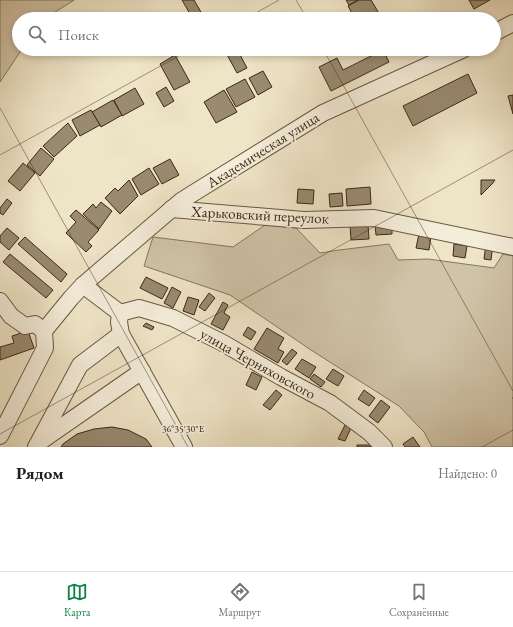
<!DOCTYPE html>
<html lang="ru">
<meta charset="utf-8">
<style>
:root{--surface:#fff;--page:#f2f2f2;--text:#202124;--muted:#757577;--line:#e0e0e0;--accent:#0b8043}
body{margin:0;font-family:"EB Garamond",serif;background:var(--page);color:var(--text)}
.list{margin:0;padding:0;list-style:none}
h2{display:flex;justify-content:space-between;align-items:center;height:52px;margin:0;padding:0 16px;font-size:17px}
h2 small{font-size:13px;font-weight:400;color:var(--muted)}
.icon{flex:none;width:22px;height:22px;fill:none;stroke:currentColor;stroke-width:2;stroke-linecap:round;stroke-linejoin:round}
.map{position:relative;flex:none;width:513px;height:447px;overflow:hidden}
.search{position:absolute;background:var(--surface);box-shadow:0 2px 6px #0003;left:12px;right:12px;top:12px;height:44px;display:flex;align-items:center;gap:10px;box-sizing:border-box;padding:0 14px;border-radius:22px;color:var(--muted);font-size:15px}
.sheet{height:124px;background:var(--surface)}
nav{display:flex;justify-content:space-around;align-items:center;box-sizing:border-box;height:56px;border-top:1px solid var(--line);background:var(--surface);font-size:11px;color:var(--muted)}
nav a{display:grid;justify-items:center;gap:2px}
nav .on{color:var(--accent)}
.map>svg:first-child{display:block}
</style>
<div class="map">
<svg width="513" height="447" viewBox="0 0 513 447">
<rect width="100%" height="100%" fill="#eee4c6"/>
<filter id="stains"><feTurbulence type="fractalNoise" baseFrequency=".005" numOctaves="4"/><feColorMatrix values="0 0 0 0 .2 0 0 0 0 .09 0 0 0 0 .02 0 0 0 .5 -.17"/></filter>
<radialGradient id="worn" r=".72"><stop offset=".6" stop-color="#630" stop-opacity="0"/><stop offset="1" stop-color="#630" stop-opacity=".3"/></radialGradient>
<!-- green -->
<g fill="#d0c4a8" stroke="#86765e">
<polygon points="0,0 74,0 44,19 19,19 19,49 22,49 0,82"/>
<polygon points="265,225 296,228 320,253 339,250 389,244 398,260 428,259 494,268 503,254 513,256 513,397 512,398 513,399 513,447 432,447 424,432 399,406 311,350 230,295 144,266 153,237 233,247"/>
</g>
<!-- building -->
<g fill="#998a71" stroke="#3c2915">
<polygon points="182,0 194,0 205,19 193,19"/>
<polygon points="346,0 358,0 349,5"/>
<polygon points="359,0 371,0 380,15 372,19 355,19 348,6"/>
<polygon points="469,0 490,0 474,9"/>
<polygon points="227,49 237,49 247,68 237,73 225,51"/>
<polygon points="383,50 389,62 331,91 319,67 337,58 343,70"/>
<polygon points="175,55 190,82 174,90 160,64"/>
<polygon points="263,71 272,87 258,95 249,78"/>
<polygon points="468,74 477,93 413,126 403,106"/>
<polygon points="245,79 255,97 236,107 226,89"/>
<polygon points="166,87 174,101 164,107 156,93"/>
<polygon points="135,88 144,104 122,116 114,100"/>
<polygon points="224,90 237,112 216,123 204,102"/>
<polygon points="513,95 513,114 508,96"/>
<polygon points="113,100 122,115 101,127 92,112"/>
<polygon points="91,110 100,125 80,136 72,120"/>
<polygon points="68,123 77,136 54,157 43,146"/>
<polygon points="41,148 54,159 40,176 27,165"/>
<polygon points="170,159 179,175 162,184 153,168"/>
<polygon points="23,163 35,173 20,191 8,181"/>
<polygon points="149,168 159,184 141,195 132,179"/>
<polygon points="129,180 138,196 120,214 105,198 115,188 118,191"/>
<polygon points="481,180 495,180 492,184 481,195"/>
<polygon points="370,187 371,204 347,206 346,189"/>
<polygon points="298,189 314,190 313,204 297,203"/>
<polygon points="342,193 343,206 330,207 329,194"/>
<polygon points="7,199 12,203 3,215 0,213 0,208"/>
<polygon points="101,202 112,211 99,229 83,214 93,204 96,208"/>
<polygon points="76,210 99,230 88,242 92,246 86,252 66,233 76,222 70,216"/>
<polygon points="368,224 369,239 351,240 350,225"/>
<polygon points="392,224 392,234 376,235 375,225"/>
<polygon points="7,228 19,238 9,250 0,242 0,236"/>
<polygon points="419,234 431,236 429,250 416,248"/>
<polygon points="25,237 67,274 61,282 18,244"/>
<polygon points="454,244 467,246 465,258 453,256"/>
<polygon points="486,244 493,244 491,260 484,259"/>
<polygon points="10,254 53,290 46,298 3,262"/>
<polygon points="146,277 168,288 162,299 140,288"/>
<polygon points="172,287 181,292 173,308 164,303"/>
<polygon points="209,293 215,298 205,311 199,307"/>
<polygon points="188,297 199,300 194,315 183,311"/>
<polygon points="223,302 228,305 224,313 230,317 223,330 211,324"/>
<polygon points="146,323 154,327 152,330 143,326"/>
<polygon points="248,327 256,332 251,340 243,335"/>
<polygon points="267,328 284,338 278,349 284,352 278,363 254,349"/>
<polygon points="28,331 34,348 0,360 0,347 14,343 12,336"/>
<polygon points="292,349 297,353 287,365 282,361"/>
<polygon points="302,359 316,367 309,378 295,369"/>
<polygon points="333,369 344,376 338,386 326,379"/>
<polygon points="252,372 262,377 256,390 246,385"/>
<polygon points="314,374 325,382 321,387 310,379"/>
<polygon points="276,390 282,395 270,410 263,405"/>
<polygon points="364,390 375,398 369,406 358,399"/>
<polygon points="381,400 390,407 378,423 369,416"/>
<polygon points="345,425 351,428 345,441 338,439"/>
<polygon points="112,427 128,430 146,439 152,447 61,447 63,444 77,434 94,429"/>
<polygon points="413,437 420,447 405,447 403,444"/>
<rect x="357" y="445" width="15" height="2"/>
</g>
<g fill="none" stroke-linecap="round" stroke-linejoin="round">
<!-- minor casing -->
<g stroke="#685841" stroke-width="18">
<g id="minor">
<polyline points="494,33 513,23"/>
<polyline points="171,209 304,220 374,218 513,247"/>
<polyline points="83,285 120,313"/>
<polyline points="0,301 11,316 25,326 35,324 44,331"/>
<polyline points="120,313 139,308 173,318 223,343 281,377 330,403 369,432 384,447"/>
<polyline points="121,334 184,447"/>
<polyline points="0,436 45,348 44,331 71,298 83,285 181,201 192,194 323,113 464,49"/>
<polyline points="41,441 142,371"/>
<polyline points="36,447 80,365 121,334 119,322 120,313"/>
</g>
</g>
<!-- minor -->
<use href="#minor" stroke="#f4edda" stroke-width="16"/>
</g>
<!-- ticks -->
<path fill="none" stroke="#3c2915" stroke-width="1" stroke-opacity="0.45" d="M296,0L307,19M245,19L279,0M323,49L513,391M0,108L188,447M0,155L191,49M0,434L513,150M482,447L513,430"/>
<g text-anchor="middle" stroke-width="3.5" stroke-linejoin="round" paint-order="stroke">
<!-- street labels -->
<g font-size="15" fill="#3c2915" stroke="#f4edda">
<text transform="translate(263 150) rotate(-32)" y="5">Академическая улица</text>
<text transform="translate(260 215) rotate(3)" y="5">Харьковский переулок</text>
<text transform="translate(258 364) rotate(29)" y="5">улица Черняховского</text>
</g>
</g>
<g font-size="10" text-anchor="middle" fill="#3c2915" stroke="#f4edda" stroke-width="3.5" stroke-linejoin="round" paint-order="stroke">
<text x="183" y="432">36°35'30"E</text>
</g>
<rect width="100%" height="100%" filter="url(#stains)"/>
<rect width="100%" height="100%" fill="url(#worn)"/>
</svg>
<div class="search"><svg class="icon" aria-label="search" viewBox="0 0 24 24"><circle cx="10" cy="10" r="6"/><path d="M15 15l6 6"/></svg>Поиск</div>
</div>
<section class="sheet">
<h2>Рядом<small>Найдено: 0</small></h2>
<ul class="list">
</ul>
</section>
<nav>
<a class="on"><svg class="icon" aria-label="map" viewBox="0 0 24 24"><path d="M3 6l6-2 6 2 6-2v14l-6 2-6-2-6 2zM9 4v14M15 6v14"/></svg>Карта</a>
<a><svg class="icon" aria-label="directions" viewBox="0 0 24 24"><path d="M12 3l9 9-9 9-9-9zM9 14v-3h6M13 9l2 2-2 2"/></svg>Маршрут</a>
<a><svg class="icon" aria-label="saved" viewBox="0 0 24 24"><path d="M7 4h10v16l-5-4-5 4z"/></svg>Сохранённые</a>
</nav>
